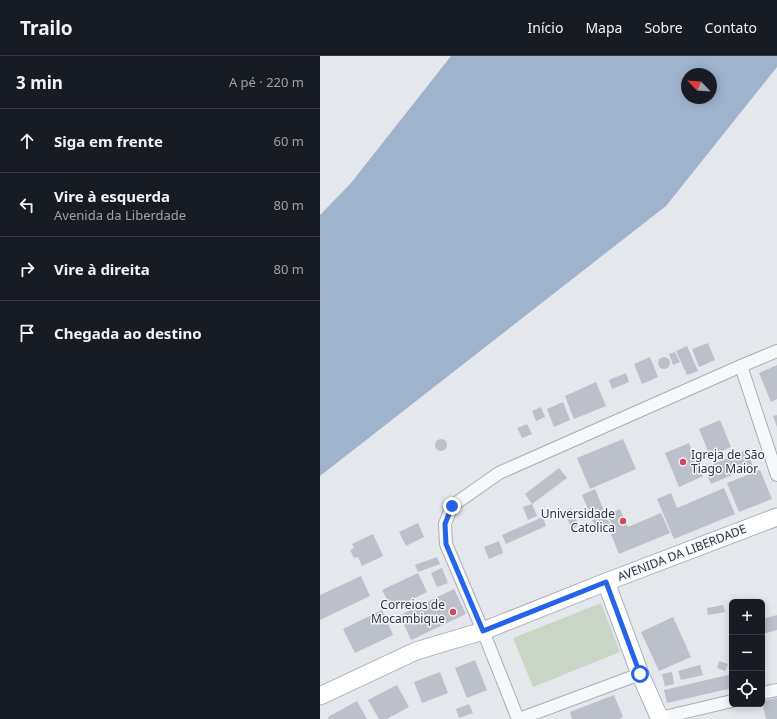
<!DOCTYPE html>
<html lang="pt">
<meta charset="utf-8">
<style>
:root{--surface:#171b24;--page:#242831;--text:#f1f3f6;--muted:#9ea1a6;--line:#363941}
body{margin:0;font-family:"Noto Sans",sans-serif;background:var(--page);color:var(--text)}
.controls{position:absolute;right:12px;bottom:12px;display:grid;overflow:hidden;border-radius:6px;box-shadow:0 2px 10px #0003}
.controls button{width:36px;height:36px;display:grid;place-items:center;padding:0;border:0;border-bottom:1px solid var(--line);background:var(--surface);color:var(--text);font:20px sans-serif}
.compass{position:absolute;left:361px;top:12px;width:36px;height:36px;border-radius:50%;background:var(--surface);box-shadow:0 2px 10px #0003;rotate:295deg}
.stop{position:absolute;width:12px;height:12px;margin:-9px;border:3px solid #2563eb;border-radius:50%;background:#fff}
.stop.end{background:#2563eb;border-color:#fff;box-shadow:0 1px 4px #0008}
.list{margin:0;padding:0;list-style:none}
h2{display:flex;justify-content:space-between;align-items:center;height:52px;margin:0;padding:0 16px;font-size:17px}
h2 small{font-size:13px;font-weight:400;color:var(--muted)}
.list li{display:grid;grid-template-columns:26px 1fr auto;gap:12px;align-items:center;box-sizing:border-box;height:64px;padding:0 16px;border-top:1px solid var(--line)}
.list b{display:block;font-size:15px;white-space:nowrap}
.list p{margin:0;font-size:13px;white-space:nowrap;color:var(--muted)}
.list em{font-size:13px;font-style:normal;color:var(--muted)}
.icon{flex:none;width:22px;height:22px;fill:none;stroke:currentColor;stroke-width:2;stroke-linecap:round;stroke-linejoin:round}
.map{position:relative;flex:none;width:457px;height:663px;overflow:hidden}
header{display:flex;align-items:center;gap:24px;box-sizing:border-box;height:56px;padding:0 20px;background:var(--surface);border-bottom:1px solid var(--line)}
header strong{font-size:19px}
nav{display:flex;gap:22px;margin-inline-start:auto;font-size:14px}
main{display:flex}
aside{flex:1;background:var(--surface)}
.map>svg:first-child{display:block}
</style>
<header>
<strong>Trailo</strong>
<nav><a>Início</a><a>Mapa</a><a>Sobre</a><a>Contato</a></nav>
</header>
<main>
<aside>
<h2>3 min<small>A pé · 220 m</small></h2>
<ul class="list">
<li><svg class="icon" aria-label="ahead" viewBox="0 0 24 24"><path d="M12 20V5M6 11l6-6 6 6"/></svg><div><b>Siga em frente</b></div><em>60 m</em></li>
<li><svg class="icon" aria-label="left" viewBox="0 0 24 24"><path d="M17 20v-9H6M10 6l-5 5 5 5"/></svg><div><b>Vire à esquerda</b><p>Avenida da Liberdade</p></div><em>80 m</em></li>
<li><svg class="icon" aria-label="right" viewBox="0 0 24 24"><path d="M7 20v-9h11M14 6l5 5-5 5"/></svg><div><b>Vire à direita</b></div><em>80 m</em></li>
<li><svg class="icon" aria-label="arrive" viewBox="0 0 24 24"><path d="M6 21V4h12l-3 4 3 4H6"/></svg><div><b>Chegada ao destino</b></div></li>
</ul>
</aside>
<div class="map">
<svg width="457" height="663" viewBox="0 0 457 663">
<rect width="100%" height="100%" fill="#e4e7ec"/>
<!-- green -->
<polygon fill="#c9d6c5" points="281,547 300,596 213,631 193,582"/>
<!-- water -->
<path fill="#9fb4cc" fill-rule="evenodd" d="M131,0H457V11L346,150L0,420V159L31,127ZM367,18H391V42H367Z"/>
<!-- building -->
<g fill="#bbc0ca">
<polygon points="388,287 395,304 379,311 372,293"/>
<polygon points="367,290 378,315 367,319 356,295"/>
<polygon points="355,296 360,306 353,309 349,298"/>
<circle cx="344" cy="307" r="6"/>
<polygon points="330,301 338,321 322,328 314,308"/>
<polygon points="457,309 457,343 451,346 439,317"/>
<polygon points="306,317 309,326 292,333 289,324"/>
<polygon points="276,326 286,350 254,363 245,340"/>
<polygon points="243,346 250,364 234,371 227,353"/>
<polygon points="221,351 225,361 216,365 212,355"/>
<polygon points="457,359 457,371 453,360"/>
<polygon points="400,364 411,391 390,400 379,373"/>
<polygon points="207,368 212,378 202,382 197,372"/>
<circle cx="121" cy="389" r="6"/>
<polygon points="303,383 316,413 270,433 257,402"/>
<polygon points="369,387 383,420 359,431 345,397"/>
<polygon points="426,394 433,410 391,428 384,412"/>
<polygon points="239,412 247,422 212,448 205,438"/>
<polygon points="440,414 452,443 419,456 407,427"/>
<polygon points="404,432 415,458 354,483 337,443 351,437 357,452"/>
<polygon points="275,433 290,469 277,475 262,439"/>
<polygon points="212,448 217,460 208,464 203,451"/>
<polygon points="251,452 259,470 252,473 244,455"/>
<polygon points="300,453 308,471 341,457 350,477 299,498 291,478 295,477 287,458"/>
<polygon points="223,461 226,470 186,488 182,479"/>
<polygon points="98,467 104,481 86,490 79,476"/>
<polygon points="53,478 63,500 42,510 38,501 34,502 30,494 34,492 32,488"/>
<polygon points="179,485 183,497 169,503 164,491"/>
<polygon points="117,501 120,508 98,516 95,509"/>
<polygon points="122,512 128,527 117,531 111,517"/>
<polygon points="98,517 107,536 72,553 62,534"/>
<polygon points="41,520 50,540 0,564 0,539"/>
<polygon points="134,533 146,558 91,584 80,559"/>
<polygon points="403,549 405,556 388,559 387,552"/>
<polygon points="62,554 73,579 35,597 23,573"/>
<polygon points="457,559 457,574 442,578 442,563"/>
<polygon points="353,561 371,601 339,615 321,576"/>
<polygon points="155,604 167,634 147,642 135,612"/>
<polygon points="399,605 408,608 405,615 397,612"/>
<polygon points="380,609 383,619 361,624 358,615"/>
<polygon points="120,616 128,637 102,647 94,626"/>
<polygon points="352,616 354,628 345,630 342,618"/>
<polygon points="412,618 412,632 347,647 344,634"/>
<polygon points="77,629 89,651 67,663 59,663 48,644"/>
<polygon points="294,639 303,661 299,663 252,663 250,656"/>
<polygon points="457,642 457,663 446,663 442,645"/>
<polygon points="37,645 47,663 9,663 8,661"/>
<polygon points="149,648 153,657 139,662 136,653"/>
</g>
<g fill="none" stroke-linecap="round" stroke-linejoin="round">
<!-- street casing -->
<g stroke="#a9aeb7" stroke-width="14">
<g id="street">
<polyline points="421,310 457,419"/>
<polyline points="442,637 457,634"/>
<polyline points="340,662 412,645"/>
<polyline points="198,663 163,575 126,488 125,468 132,450 179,417 421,310 457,295"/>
<polyline points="199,663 320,618"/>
</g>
</g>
<!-- secondary casing -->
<g stroke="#a9aeb7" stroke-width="19">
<g id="secondary">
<polyline points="286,526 320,618 340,663"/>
<polyline points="0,640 96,595 163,575 286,526 457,461"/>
</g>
</g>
<!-- street -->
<use href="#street" stroke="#f7f8fa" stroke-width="12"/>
<!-- secondary -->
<use href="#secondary" stroke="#fff" stroke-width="17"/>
</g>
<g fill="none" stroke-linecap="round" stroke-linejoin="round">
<!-- route -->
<polyline stroke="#2563eb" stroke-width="5" points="132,450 125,468 126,488 163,575 286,526 320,618"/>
</g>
<!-- markers -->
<g fill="#d1495b" stroke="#f4f6f9" stroke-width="1.5">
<circle cx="363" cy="406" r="4"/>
<circle cx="303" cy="465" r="4"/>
<circle cx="133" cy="556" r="4"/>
</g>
<g text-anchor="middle" stroke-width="3" stroke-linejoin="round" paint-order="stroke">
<!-- poi labels -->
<g font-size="12" fill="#2b3445" stroke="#f4f6f9" text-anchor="end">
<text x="371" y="403" text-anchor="start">Igreja de São<tspan x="371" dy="14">Tiago Maior</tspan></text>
<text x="295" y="462">Universidade<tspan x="295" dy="14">Catolica</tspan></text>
<text x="125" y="553">Correios de<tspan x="125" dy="14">Mocambique</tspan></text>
</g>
<!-- street labels -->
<g font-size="12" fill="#2b3445" stroke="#f4f6f9">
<text transform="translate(362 497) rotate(-21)" y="4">AVENIDA DA LIBERDADE</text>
</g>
</g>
</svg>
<div class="controls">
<button>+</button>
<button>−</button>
<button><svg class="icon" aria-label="locate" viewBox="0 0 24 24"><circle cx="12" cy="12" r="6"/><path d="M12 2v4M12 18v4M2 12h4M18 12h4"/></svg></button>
</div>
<svg class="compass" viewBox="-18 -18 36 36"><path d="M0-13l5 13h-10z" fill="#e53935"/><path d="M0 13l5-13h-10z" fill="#9ea1a6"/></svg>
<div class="stop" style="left:320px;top:618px"></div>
<div class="stop end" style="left:132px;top:450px"></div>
</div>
</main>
